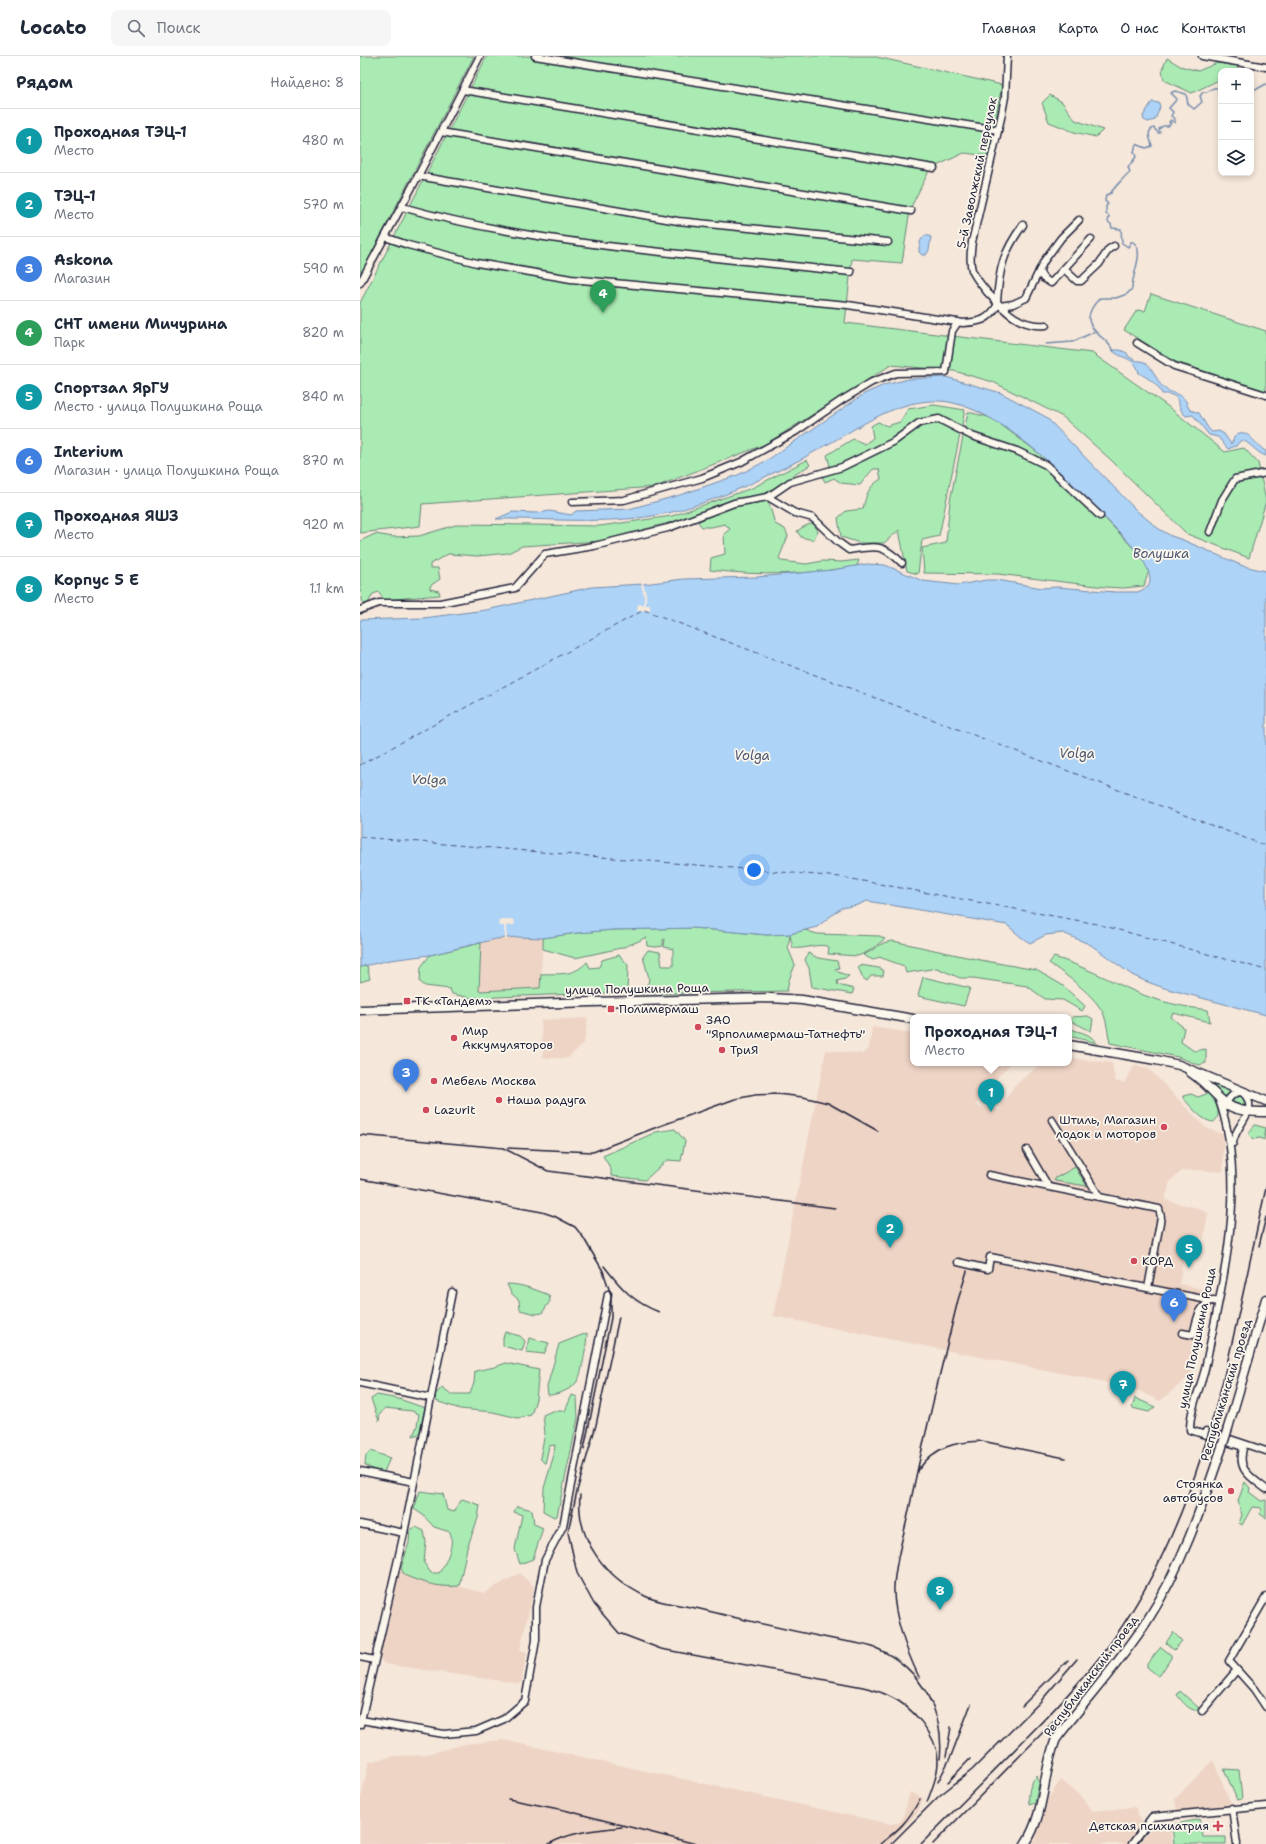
<!DOCTYPE html>
<html lang="ru">
<meta charset="utf-8">
<style>
:root{--surface:#fff;--page:#f6f6f7;--text:#1f2937;--muted:#747a83;--line:#e0e1e3;--accent:#d1495b}
body{margin:0;font-family:"Shantell Sans",sans-serif;background:var(--page);color:var(--text)}
.controls{position:absolute;right:12px;top:12px;display:grid;overflow:hidden;border-radius:8px;box-shadow:0 2px 6px #0003}
.controls button{width:36px;height:36px;display:grid;place-items:center;padding:0;border:0;border-bottom:1px solid var(--line);background:var(--surface);color:var(--text);font:20px sans-serif}
.you{position:absolute;left:394px;top:814px;width:14px;height:14px;margin:-10px;border:3px solid #fff;border-radius:50%;background:#1a73e8;box-shadow:0 0 0 6px #1a73e833}
.badge{display:grid;place-items:center;width:26px;height:26px;border-radius:50%;background:var(--accent);color:#fff;font-size:13px;font-weight:700}
.pin{position:absolute;translate:-50% -33px;filter:drop-shadow(0 1px 2px #0008)}
.pin::after{content:'';position:absolute;top:21px;width:14px;height:12px;background:inherit;clip-path:polygon(0 0,100% 0,50% 100%)}
.popup{position:absolute;left:550px;top:958px;width:162px;height:52px;box-sizing:border-box;display:grid;place-content:center;border-radius:8px;background:var(--surface);filter:drop-shadow(0 1px 3px #0005);font-size:13px;white-space:nowrap;color:var(--muted)}
.popup b{font-size:15px;color:var(--text)}
.popup::after{content:'';position:absolute;left:50%;top:100%;margin-left:-8px;border:8px solid transparent;border-top-color:var(--surface)}
.list{margin:0;padding:0;list-style:none}
h2{display:flex;justify-content:space-between;align-items:center;height:52px;margin:0;padding:0 16px;font-size:17px}
h2 small{font-size:13px;font-weight:400;color:var(--muted)}
.list li{display:grid;grid-template-columns:26px 1fr auto;gap:12px;align-items:center;box-sizing:border-box;height:64px;padding:0 16px;border-top:1px solid var(--line)}
.list b{display:block;font-size:15px;white-space:nowrap}
.list p{margin:0;font-size:13px;white-space:nowrap;color:var(--muted)}
.list em{font-size:13px;font-style:normal;color:var(--muted)}
.icon{flex:none;width:22px;height:22px;fill:none;stroke:currentColor;stroke-width:2;stroke-linecap:round;stroke-linejoin:round}
.map{position:relative;flex:none;width:906px;height:1788px;overflow:hidden}
header{display:flex;align-items:center;gap:24px;box-sizing:border-box;height:56px;padding:0 20px;background:var(--surface);border-bottom:1px solid var(--line)}
header strong{font-size:19px}
nav{display:flex;gap:22px;margin-inline-start:auto;font-size:14px}
.search{width:280px;height:36px;background:var(--page);display:flex;align-items:center;gap:10px;box-sizing:border-box;padding:0 14px;border-radius:8px;color:var(--muted);font-size:15px}
main{display:flex}
aside{flex:1;background:var(--surface)}
.map>svg:first-child{display:block}
</style>
<header>
<strong>Locato</strong>
<div class="search"><svg class="icon" aria-label="search" viewBox="0 0 24 24"><circle cx="10" cy="10" r="6"/><path d="M15 15l6 6"/></svg>Поиск</div>
<nav><a>Главная</a><a>Карта</a><a>О нас</a><a>Контакты</a></nav>
</header>
<main>
<aside>
<h2>Рядом<small>Найдено: 8</small></h2>
<ul class="list">
<li><span class="badge" style="background:#0f9aa8">1</span><div><b>Проходная ТЭЦ-1</b><p>Место</p></div><em>480 m</em></li>
<li><span class="badge" style="background:#0f9aa8">2</span><div><b>ТЭЦ-1</b><p>Место</p></div><em>570 m</em></li>
<li><span class="badge" style="background:#3f7fe0">3</span><div><b>Askona</b><p>Магазин</p></div><em>590 m</em></li>
<li><span class="badge" style="background:#2e9e5b">4</span><div><b>СНТ имени Мичурина</b><p>Парк</p></div><em>820 m</em></li>
<li><span class="badge" style="background:#0f9aa8">5</span><div><b>Cпортзал ЯрГУ</b><p>Место · улица Полушкина Роща</p></div><em>840 m</em></li>
<li><span class="badge" style="background:#3f7fe0">6</span><div><b>Interium</b><p>Магазин · улица Полушкина Роща</p></div><em>870 m</em></li>
<li><span class="badge" style="background:#0f9aa8">7</span><div><b>Проходная ЯШЗ</b><p>Место</p></div><em>920 m</em></li>
<li><span class="badge" style="background:#0f9aa8">8</span><div><b>Корпус 5 E</b><p>Место</p></div><em>1.1 km</em></li>
</ul>
</aside>
<div class="map">
<svg width="906" height="1788" viewBox="0 0 906 1788">
<rect width="100%" height="100%" fill="#f5e7da"/>
<filter id="ink" filterUnits="userSpaceOnUse"><feTurbulence type="fractalNoise" baseFrequency=".025" numOctaves="2"/><feDisplacementMap in="SourceGraphic" scale="8" xChannelSelector="R" yChannelSelector="G"/><feConvolveMatrix kernelMatrix="1 2 1 2 8 2 1 2 1" color-interpolation-filters="sRGB"/></filter>
<g filter="url(#ink)">
<!-- built -->
<g fill="#eed4c5">
<polygon points="158,881 183,882 180,932 119,935 121,887 136,883"/>
<polygon points="228,962 224,987 208,1002 183,1002 181,964"/>
<polygon points="512,971 553,977 553,1007 651,1007 620,1040 616,1050 639,1054 654,1030 682,1007 709,1007 709,1002 752,1007 755,1025 764,1027 775,1009 788,1012 846,1072 863,1078 863,1116 834,1114 822,1115 810,1125 805,1144 837,1152 848,1157 844,1182 835,1181 834,1186 837,1187 835,1196 825,1194 819,1228 843,1233 831,1319 800,1345 771,1331 413,1260 466,994 503,998 509,992"/>
<polygon points="31,1513 124,1537 160,1517 174,1531 160,1594 167,1596 161,1628 24,1608 14,1594"/>
<polygon points="143,1684 530,1768 538,1767 542,1764 550,1736 563,1742 558,1756 528,1788 0,1788 0,1746 9,1706 35,1700 64,1699 105,1688"/>
<polygon points="853,1704 871,1748 869,1751 817,1755 815,1743"/>
<polygon points="701,1724 724,1743 733,1755 775,1751 783,1770 769,1788 673,1788 676,1784 689,1741"/>
<polygon points="795,1767 810,1767 812,1788 779,1788"/>
</g>
<!-- green -->
<g fill="#aaebb3" stroke="#668677">
<polygon points="0,0 114,0 0,220"/>
<polygon points="127,0 512,0 642,29 629,100 604,97 570,113 550,153 542,207 492,203 485,267 732,297 806,349 865,396 884,392 898,407 906,445 889,502 827,478 751,404 703,361 633,326 594,315 531,309 406,388 295,431 62,448 60,470 0,477 0,247"/>
<polygon points="807,2 820,10 838,15 857,7 878,10 877,15 861,15 861,23 832,37 804,24 802,14"/>
<polygon points="690,39 702,46 715,64 743,74 736,81 714,76 689,66 682,47"/>
<polygon points="791,238 906,275 906,335 816,306 764,274 777,254 785,255"/>
<path d="M574,349L605,354L579,480L562,484L558,518L547,515L539,474L524,487H500L481,481L478,462L486,455L503,453C506,439 508,431 521,423L519,413H513L500,429L481,427L474,422L465,426L461,418L470,410L467,399L493,383L505,388L513,382L511,370L518,366L527,370L540,366L548,353Z"/>
<polygon points="608,356 632,362 685,402 733,450 780,499 789,514 784,530 763,532 745,531 638,518 564,517 562,492 586,487 590,445"/>
<path d="M447,404L450,409L406,437L415,468L425,473L428,480L419,502L421,505L446,508L463,505L481,506L499,504L497,510C449,519 399,520 350,514L351,502L365,498L364,478L370,473L365,468L351,471H342L338,466L347,461L344,457L329,465L312,466L240,485L162,490L148,497L118,500L88,498L70,508V512H78L80,523L70,530V533L79,535L80,539L24,544L19,536L13,538L7,549H3L1,536H0V485L15,478L33,481L59,480L99,468L240,470L312,460L392,432Z"/>
<polygon points="453,467 458,475 453,484 441,481 437,475 445,470"/>
<path d="M333,872L407,879L430,878L445,874L457,878L520,880L525,883L509,895L498,900L468,898L469,891C459,886 445,894 433,892L430,879L428,892L435,909L429,924L427,935L271,938L288,928L289,922L283,901L288,894L300,896L302,910H313V893L304,891L305,883L303,884V890L296,891L287,890L286,881L279,885L261,892L215,902L183,893V882L217,877L253,874Z"/>
<path d="M533,885L620,904L676,914L702,929L725,950L722,955L703,944L685,943L667,930L613,922H600L577,912L546,917L544,910L519,901L513,904L503,899C518,893 516,887 533,885Z"/>
<path d="M121,887L119,935L180,932L181,918C200,917 213,921 227,906L230,912L239,911L242,904L259,899L268,909L267,936L111,942L92,938L90,933L65,930L60,926L61,911L70,899Z"/>
<polygon points="448,897 458,902 477,905 479,912 475,913 478,916 489,920 485,923 477,925 478,929 494,933 492,938 452,931 449,912 445,904"/>
<path d="M694,901C723,910 749,924 776,936C799,946 824,951 848,954L850,966L813,957L811,961L824,972L821,986L834,995L846,993V1007L839,1009L818,1001L750,987C748,978 747,967 744,959C736,940 706,919 689,907Z"/>
<polygon points="500,909 519,912 524,915 523,920 511,920 507,925 503,922 498,911"/>
<polygon points="7,910 10,923 0,926 0,911"/>
<polygon points="563,921 610,932 604,950 558,940"/>
<polygon points="728,960 733,963 731,975 711,965 712,961"/>
<path d="M709,972C722,978 727,975 737,987L709,980Z"/>
<polygon points="845,1023 871,1035 864,1042"/>
<path d="M849,1037C855,1046 863,1057 854,1066C842,1066 831,1050 823,1042V1040L831,1038L838,1041Z"/>
<polygon points="878,1040 883,1041 886,1052 869,1046 874,1041"/>
<polygon points="895,1069 906,1072 904,1084 901,1082 893,1083 889,1079 890,1075"/>
<polygon points="315,1073 325,1085 321,1105 307,1104 285,1124 251,1120 251,1113 243,1100 296,1076"/>
<polygon points="715,1111 727,1130 695,1125 694,1123"/>
<path d="M147,1228C162,1228 176,1234 189,1239L190,1245L182,1257L176,1258L160,1254L159,1244L151,1237Z"/>
<polygon points="145,1276 160,1280 165,1285 162,1295 143,1290 143,1282"/>
<path d="M227,1277C227,1286 222,1317 218,1324C213,1333 198,1339 188,1339L187,1331L199,1288Z"/>
<polygon points="169,1282 189,1287 184,1298 166,1296"/>
<polygon points="146,1307 179,1314 176,1343 171,1359 158,1362 133,1356 100,1353 76,1345 75,1339 82,1331 91,1338 110,1338 114,1327 115,1315 135,1311"/>
<polygon points="17,1339 39,1343 65,1352 59,1378 53,1380 57,1370 59,1358 52,1355 25,1352 20,1358 19,1365 11,1343"/>
<polygon points="212,1339 217,1341 218,1362 197,1460 194,1461 183,1455 184,1432 193,1402 195,1389 189,1390 185,1408 180,1402 185,1377 183,1359 192,1355 205,1355"/>
<polygon points="775,1342 795,1351 789,1356 772,1352"/>
<polygon points="11,1395 30,1402 24,1416 14,1414 5,1409 6,1399"/>
<polygon points="885,1426 890,1432 889,1436 901,1445 906,1444 906,1462 900,1458 901,1452 892,1451 882,1469 879,1467 882,1459 878,1445"/>
<path d="M60,1435L83,1438L87,1454L94,1456L102,1443L120,1449L118,1462L107,1492L99,1530C80,1532 62,1527 44,1519L41,1512L49,1487L50,1474L56,1471L64,1475L66,1486L64,1507L71,1517H79C86,1507 95,1488 90,1476L74,1471L63,1459L54,1453Z"/>
<polygon points="157,1450 172,1454 174,1468 183,1472 173,1503 160,1508 155,1493 162,1459 154,1456"/>
<polygon points="813,1576 822,1585 814,1594 806,1587"/>
<polygon points="801,1591 811,1599 811,1602 800,1619 798,1620 787,1611 787,1608 800,1592"/>
<path d="M820,1635L840,1653C831,1658 822,1645 817,1639Z"/>
<polygon points="864,1713 879,1714 882,1743 877,1744"/>
<path d="M677,1720L679,1727L675,1747L669,1749C668,1739 669,1727 677,1720Z"/>
<polygon points="839,1763 843,1781 866,1781 866,1788 814,1788 812,1769"/>
</g>
<!-- water -->
<g fill="#add3f7" stroke="#758cac">
<polygon points="792,46 799,47 800,51 795,64 788,66 784,64 783,60"/>
<path d="M566,179L571,181L569,194L566,199H562L559,196C559,189 560,182 566,179Z"/>
<path d="M752,294H760L767,297L768,300L776,305C793,303 794,324 804,332C811,338 822,337 827,347V349L830,354L839,357L848,372L852,376L859,375L864,378L871,388C873,386 873,383 875,380C886,368 897,392 906,395V400C896,397 889,385 881,384L876,390L868,393L858,381L849,379L833,359L826,360C814,350 824,337 802,338C798,328 788,322 779,317C775,300 762,304 752,294Z"/>
<path d="M586,321L641,337L686,361L777,455L799,473L811,480L823,484L883,510L906,515V959L804,932L785,925L772,919L731,889L703,877L686,879L670,887L662,882L647,869L507,845L498,849L481,852L457,871L430,878L407,879L333,872L253,874L217,877L183,882L158,881L136,883L70,899L30,904L0,911V564L63,562L126,554L232,531L283,528L324,523L397,521L472,514L507,508L525,509L563,525L599,529L626,524H637L682,532L698,531L755,536H778L788,531C801,511 749,467 736,453C700,415 642,356 589,346C546,339 507,366 472,386C452,397 432,409 411,418C387,430 359,442 333,450C269,472 202,462 136,463L152,456L177,457L190,455L211,459L216,455L269,453L320,439L378,419L406,405L504,338L524,329L549,323Z"/>
</g>
<!-- pier -->
<g fill="#f5e7da">
<polygon points="283,527 286,538 286,549 290,549 290,555 277,554 278,548 284,549 284,540 281,528"/>
<polygon points="152,863 155,866 154,869 146,870 147,884 145,884 144,870 139,870 138,866 141,864"/>
</g>
<g fill="none" stroke-linecap="round" stroke-linejoin="round">
<!-- stream -->
<g stroke="#758cac" stroke-width="1.5">
<polyline points="891,31 897,33 906,28"/>
<polyline points="686,288 712,286 734,276"/>
<path d="M754,295C751,292 749,288 746,285C729,272 721,261 740,242H756L767,238L772,233C771,220 786,195 773,186H771L768,191L762,187L761,173L752,172L751,168L748,166L749,160L746,158V150L748,148L745,145L746,139L751,137C752,134 767,118 770,116L768,111L776,101L774,96L776,88L786,92L792,90C791,84 785,75 794,72L798,77H800L799,73L803,70H808L811,67L809,66L811,64L815,67V63L811,60L813,56L809,52L817,43L811,37L815,35L826,38L828,48L834,53L842,46L840,40L843,36H847L853,32H861"/>
</g>
<!-- ferry -->
<g stroke="#4c5773" stroke-width="1" stroke-dasharray="5 4" stroke-linecap="butt">
<polyline points="0,709 284,554 906,790"/>
<polyline points="0,781 481,821 737,868 906,914"/>
</g>
<!-- minor casing -->
<g stroke="#22223b" stroke-width="9">
<g id="minor">
<polyline points="175,0 638,74"/>
<path d="M647,0L645,41L641,62L612,186C611,195 609,205 612,214C615,222 623,231 628,237C644,254 660,272 686,269"/>
<polyline points="842,0 906,11"/>
<polyline points="103,34 574,112"/>
<polyline points="81,76 551,155"/>
<polyline points="58,120 318,165 528,186"/>
<path d="M42,151C112,171 184,182 256,191C334,200 413,208 491,216"/>
<path d="M25,181L48,189L117,207L211,223L488,249L603,267C621,266 629,264 638,248"/>
<polyline points="704,213 717,225 721,225 739,208 749,193 754,190"/>
<polyline points="679,215 683,222 691,227 731,183"/>
<polyline points="0,227 58,120 120,0"/>
<path d="M637,246C639,213 643,196 663,169"/>
<polyline points="640,250 653,248 666,242 684,205 701,182 719,164"/>
<polyline points="777,287 814,310 906,339"/>
<polyline points="408,441 430,426 482,411 533,386 559,367 579,363 612,380 657,395 686,409 740,460"/>
<polyline points="212,446 264,444 342,422 381,406 435,376 482,344 512,326 536,317 586,316 592,275 598,266"/>
<polyline points="850,476 862,444 875,423 906,417"/>
<path d="M0,554L19,547H80L155,532L185,498L234,490L308,472L374,447L408,441L435,457L453,462L478,486L489,494C515,490 522,487 542,507"/>
<path d="M859,1044C889,1129 862,1227 845,1313C840,1333 830,1353 830,1374L883,1391"/>
<path d="M866,1051C867,1042 874,1036 882,1036C902,1054 875,1067 873,1087"/>
<polyline points="692,1064 739,1140"/>
<polyline points="667,1094 688,1130"/>
<polyline points="629,1119 799,1153 801,1161 788,1232"/>
<polyline points="598,1206 628,1213 630,1201 858,1246"/>
<path d="M822,1277L833,1279C837,1264 838,1250 853,1244"/>
<polyline points="0,1327 71,1342"/>
<polyline points="846,1375 906,1395"/>
<path d="M884,1389C876,1413 888,1419 906,1433"/>
<polyline points="0,1415 54,1426"/>
<polyline points="0,1468 44,1477"/>
<polyline points="906,1541 869,1605 894,1633 906,1651"/>
<polyline points="0,1601 14,1604"/>
<polyline points="842,1655 876,1615"/>
<polyline points="1,1664 84,1678 116,1675 144,1663 165,1645 176,1584 176,1551 185,1504 203,1470 248,1238"/>
<polyline points="0,1669 44,1477 92,1236"/>
<polyline points="872,1752 877,1788"/>
<polyline points="772,1788 792,1761 906,1750"/>
</g>
</g>
<!-- major casing -->
<g stroke="#22223b" stroke-width="11">
<g id="major">
<polyline points="0,954 231,946 411,942 442,944 553,963"/>
<polyline points="709,989 796,1004 819,1009 906,1045"/>
<path d="M830,1016C864,1039 857,1057 906,1056"/>
<polyline points="868,1372 906,1243"/>
<path d="M665,1788C686,1757 682,1717 696,1683C726,1643 760,1607 787,1565C821,1512 841,1453 861,1394"/>
</g>
</g>
<!-- minor -->
<use href="#minor" stroke="#fbf7ec" stroke-width="6"/>
<!-- major -->
<use href="#major" stroke="#fbf7ec" stroke-width="8"/>
<!-- rail -->
<g stroke="#22223b" stroke-width="1.5">
<polyline points="0,1079 143,1092 188,1115 475,1152"/>
<polyline points="147,1092 233,1096 297,1071 375,1043 395,1039 417,1038 443,1041 468,1047 518,1075"/>
<polyline points="0,1123 182,1156 194,1160 215,1171 223,1181 243,1215 251,1239 251,1262 224,1393"/>
<polyline points="899,1190 906,1161"/>
<path d="M244,1210C261,1232 273,1246 299,1256"/>
<path d="M259,1261L236,1369L217,1435L208,1476L217,1517L234,1548L259,1577L301,1593L503,1631C512,1633 521,1636 529,1640C552,1650 577,1679 578,1704C578,1719 572,1733 567,1746"/>
<path d="M559,1413C575,1390 596,1386 622,1385L705,1402"/>
<path d="M220,1439C216,1485 246,1522 287,1541C303,1548 323,1549 340,1553C384,1564 428,1574 473,1583C487,1586 504,1587 518,1593C561,1612 585,1657 580,1703"/>
<path d="M559,1621C547,1596 533,1559 534,1531C535,1505 544,1479 549,1454C563,1383 581,1314 598,1244L607,1215"/>
<polyline points="662,1650 708,1604"/>
<polyline points="586,1701 591,1671"/>
<polyline points="578,1726 591,1700 611,1648"/>
<polyline points="588,1726 610,1703"/>
<polyline points="148,1743 204,1754 336,1788"/>
<path d="M189,1788C211,1775 238,1774 262,1771"/>
<path d="M520,1788C540,1773 548,1765 560,1743"/>
<polyline points="531,1788 579,1740 612,1714 680,1646 717,1603"/>
<path d="M561,1788C597,1752 633,1716 669,1679C699,1649 729,1617 754,1582C847,1451 871,1286 906,1132"/>
<polyline points="573,1788 701,1658 730,1626 765,1575"/>
</g>
<!-- major-bridge casing -->
<g stroke="#22223b" stroke-width="11" stroke-linecap="butt">
<polyline id="major-bridge" points="861,1394 868,1372"/>
</g>
<!-- major-bridge -->
<use href="#major-bridge" stroke="#fbf7ec" stroke-width="8"/>
</g>
</g>
<!-- markers -->
<g fill="#d1495b" stroke="#fbf7ec" stroke-width="1.5">
<rect x="43" y="941" width="8" height="8" rx="2"/>
<rect x="247" y="949" width="8" height="8" rx="2"/>
<circle cx="338" cy="971" r="4"/>
<circle cx="94" cy="982" r="4"/>
<circle cx="362" cy="994" r="4"/>
<circle cx="74" cy="1025" r="4"/>
<circle cx="139" cy="1044" r="4"/>
<circle cx="66" cy="1054" r="4"/>
<circle cx="804" cy="1071" r="4"/>
<circle cx="774" cy="1205" r="4"/>
<circle cx="871" cy="1435" r="4"/>
<path d="M856 1764h4v4h4v4h-4v4h-4v-4h-4v-4h4z"/>
</g>
<g text-anchor="middle" stroke-width="3.5" stroke-linejoin="round" paint-order="stroke">
<!-- street labels -->
<g font-size="12" fill="#22223b" stroke="#fbf7ec">
<text transform="translate(617 117) rotate(-78)" y="4">5-й Заволжский переулок</text>
<text transform="translate(277 933) rotate(-1)" y="4">улица Полушкина Роща</text>
<text transform="translate(837 1282) rotate(-78)" y="4">улица Полушкина Роща</text>
<text transform="translate(866 1334) rotate(-73)" y="4">Республиканский проезд</text>
<text transform="translate(731 1620) rotate(-53)" y="4">Республиканский проезд</text>
</g>
<!-- poi labels -->
<g font-size="12" fill="#22223b" stroke="#fbf7ec" text-anchor="start">
<text x="55" y="949">ТК «Тандем»</text>
<text x="259" y="957">Полимермаш</text>
<text x="346" y="968">ЗАО<tspan x="346" dy="14">"Ярполимермаш-Татнефть"</tspan></text>
<text x="102" y="979">Мир<tspan x="102" dy="14">Аккумуляторов</tspan></text>
<text x="370" y="998">ТриЯ</text>
<text x="82" y="1029">Мебель Москва</text>
<text x="147" y="1048">Наша радуга</text>
<text x="74" y="1058">Lazurit</text>
<text x="796" y="1068" text-anchor="end">Штиль, Магазин<tspan x="796" dy="14">лодок и моторов</tspan></text>
<text x="782" y="1209">КОРД</text>
<text x="863" y="1432" text-anchor="end">Стоянка<tspan x="863" dy="14">автобусов</tspan></text>
<text x="849" y="1774" text-anchor="end">Детская психиатрия</text>
</g>
<!-- water labels -->
<g font-size="13" font-style="italic" fill="#4c5773" stroke="#fbf7ec">
<text x="801" y="502">Волушка</text>
<text x="717" y="702">Volga</text>
<text x="392" y="704">Volga</text>
<text transform="translate(69 723) rotate(1)" y="5">Volga</text>
</g>
</g>
</svg>
<div class="controls">
<button>+</button>
<button>−</button>
<button><svg class="icon" aria-label="layers" viewBox="0 0 24 24"><path d="M12 4l9 5-9 5-9-5zM3 14l9 5 9-5"/></svg></button>
</div>
<div class="you"></div>
<div class="pin badge" style="left:631px;top:1056px;background:#0f9aa8">1</div>
<div class="popup"><b>Проходная ТЭЦ-1</b>Место</div>
<div class="pin badge" style="left:530px;top:1192px;background:#0f9aa8">2</div>
<div class="pin badge" style="left:46px;top:1036px;background:#3f7fe0">3</div>
<div class="pin badge" style="left:243px;top:257px;background:#2e9e5b">4</div>
<div class="pin badge" style="left:829px;top:1212px;background:#0f9aa8">5</div>
<div class="pin badge" style="left:814px;top:1266px;background:#3f7fe0">6</div>
<div class="pin badge" style="left:763px;top:1348px;background:#0f9aa8">7</div>
<div class="pin badge" style="left:580px;top:1554px;background:#0f9aa8">8</div>
</div>
</main>
